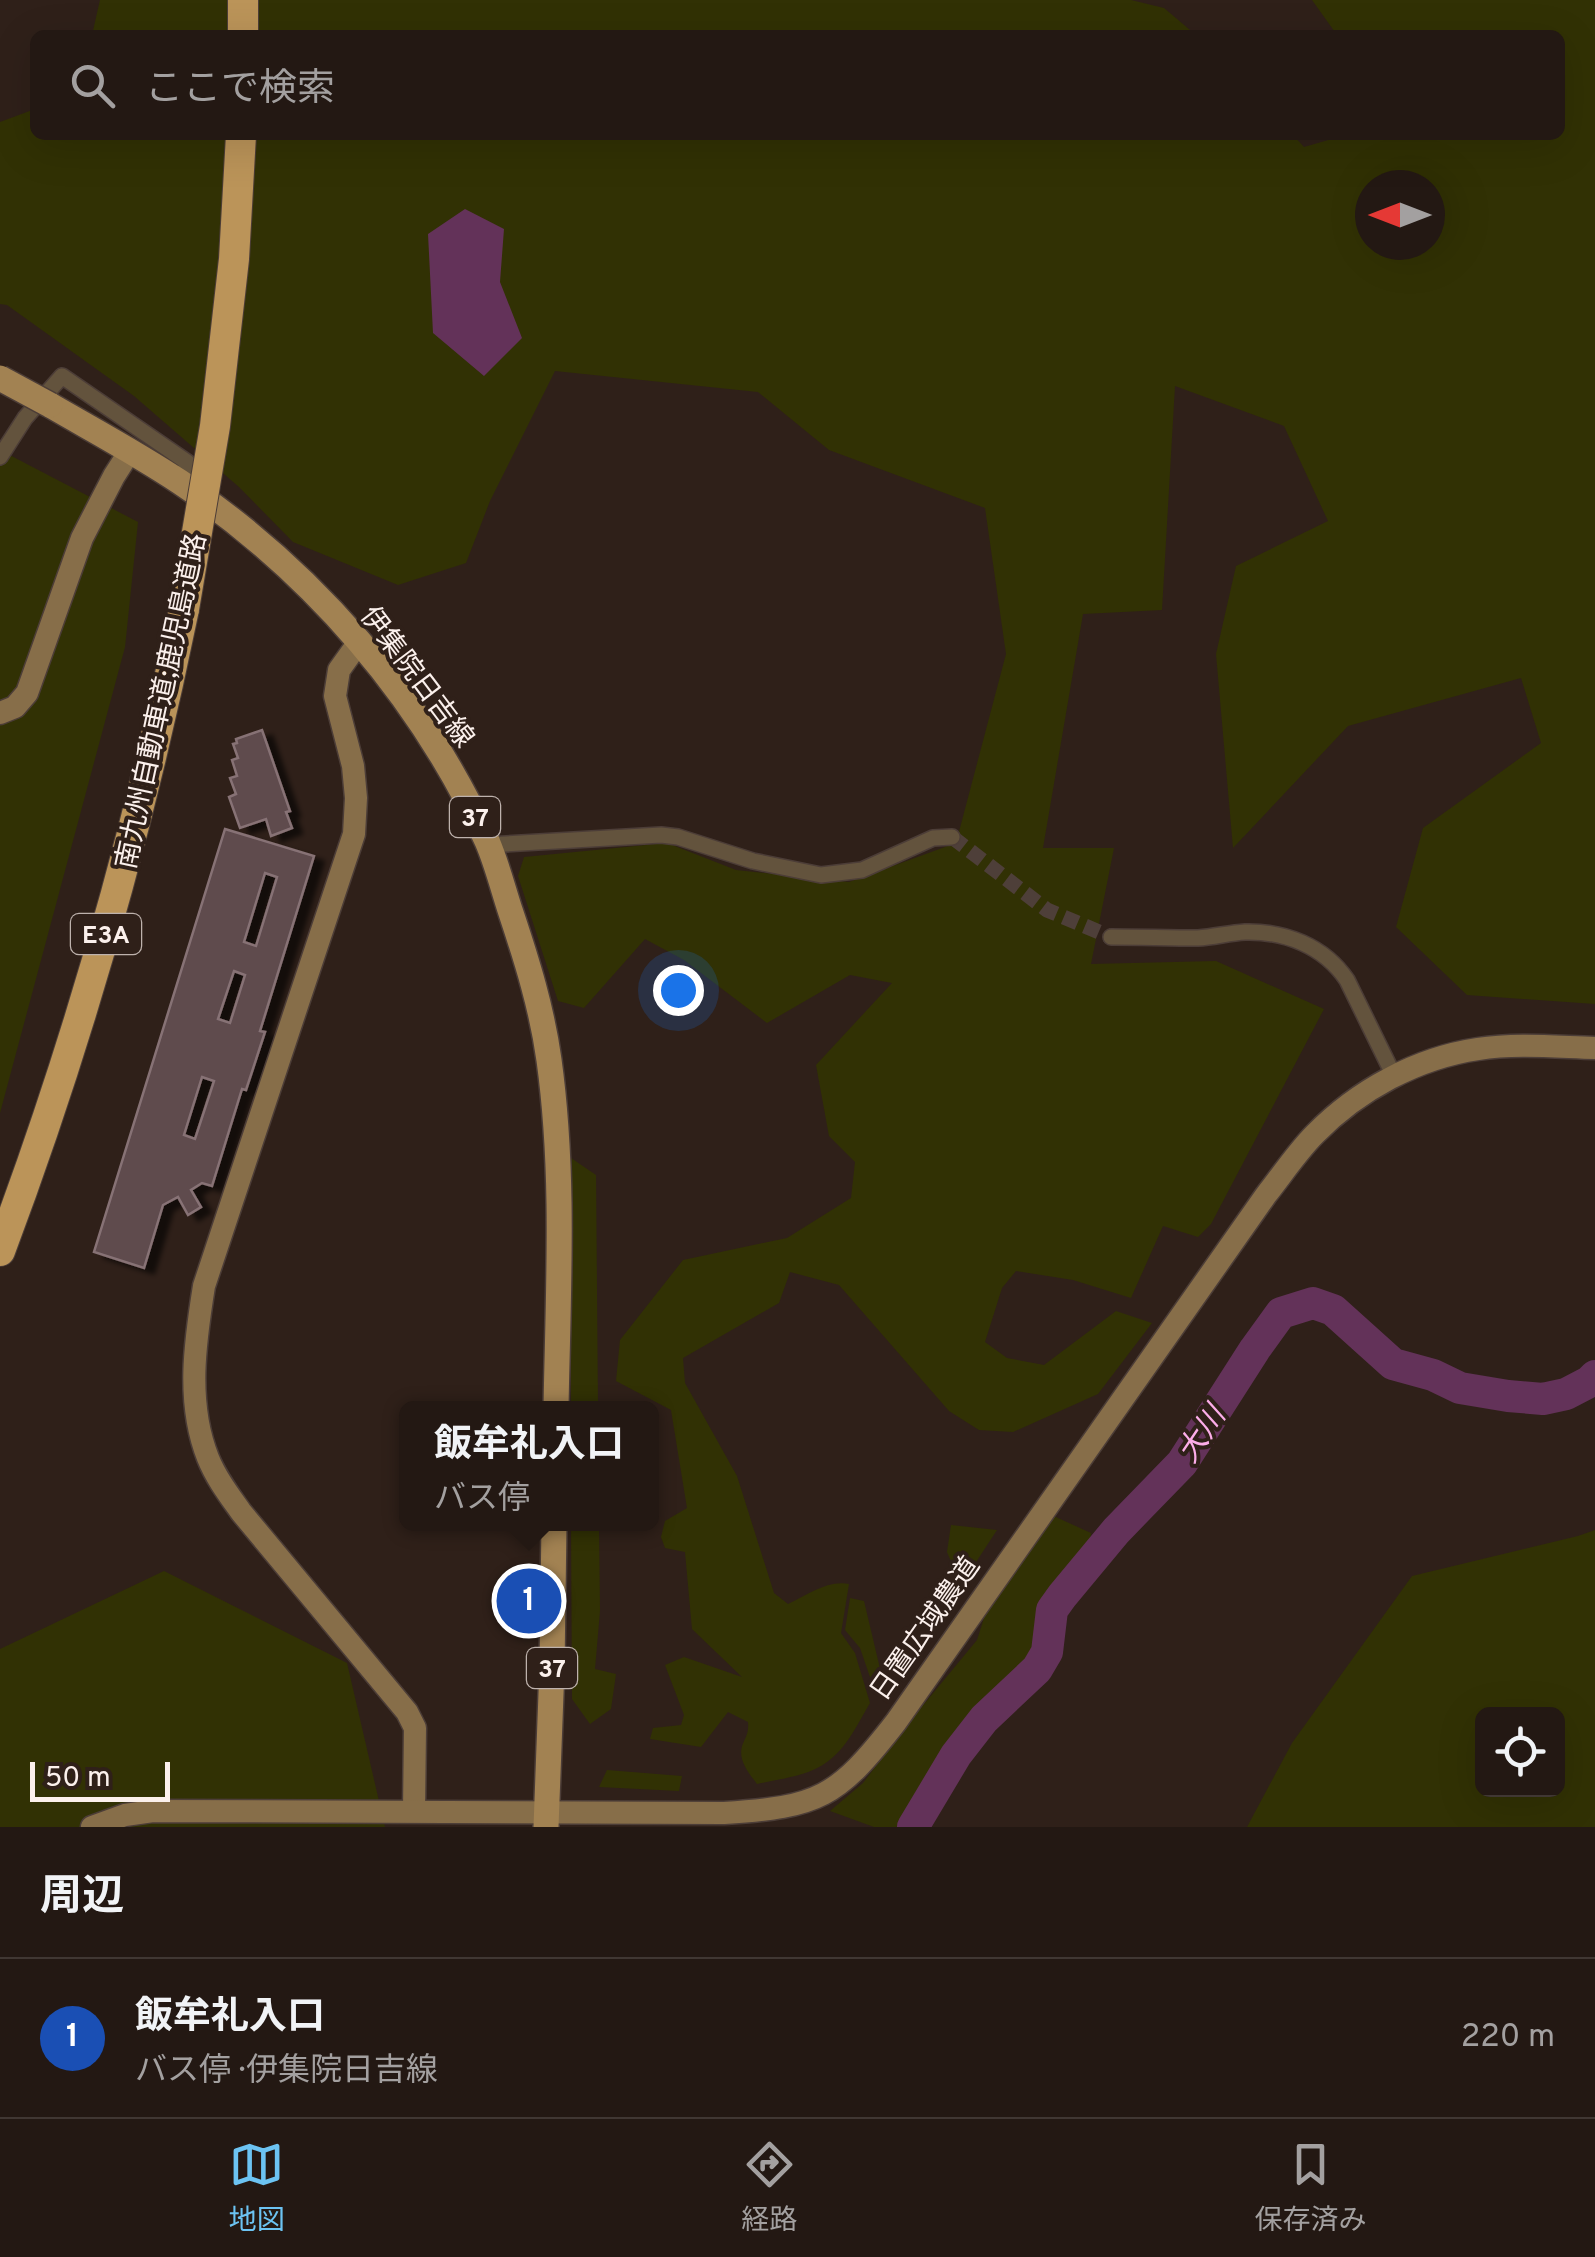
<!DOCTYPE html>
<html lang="ja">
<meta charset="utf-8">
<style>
:root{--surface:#231813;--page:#2f2521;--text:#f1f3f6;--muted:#a3a0a0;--line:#403733;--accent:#6cc3f2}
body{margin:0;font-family:Overpass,"Noto Sans JP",sans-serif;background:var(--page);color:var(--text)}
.controls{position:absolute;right:30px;bottom:30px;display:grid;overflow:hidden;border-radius:15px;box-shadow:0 10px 40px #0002}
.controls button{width:90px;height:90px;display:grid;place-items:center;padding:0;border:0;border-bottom:2px solid var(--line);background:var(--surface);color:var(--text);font:50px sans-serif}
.compass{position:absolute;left:1355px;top:170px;width:90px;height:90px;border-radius:50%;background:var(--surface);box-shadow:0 10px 40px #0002;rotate:270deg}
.scale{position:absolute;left:30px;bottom:25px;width:140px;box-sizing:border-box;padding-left:10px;border:5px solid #fbf0ec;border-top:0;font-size:28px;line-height:35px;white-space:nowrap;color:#fbf0ec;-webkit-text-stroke:8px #2f2019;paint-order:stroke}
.you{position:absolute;left:678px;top:990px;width:35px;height:35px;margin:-25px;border:8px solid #fff;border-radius:50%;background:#1a73e8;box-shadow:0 0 0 15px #1a73e833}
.badge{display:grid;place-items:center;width:65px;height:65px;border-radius:50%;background:var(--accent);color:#fff;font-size:32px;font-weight:700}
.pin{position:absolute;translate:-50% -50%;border:5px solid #fff;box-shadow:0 2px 10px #0006}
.popup{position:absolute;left:399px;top:1401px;width:260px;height:130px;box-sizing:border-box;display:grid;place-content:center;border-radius:15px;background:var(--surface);filter:drop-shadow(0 2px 8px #0005);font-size:32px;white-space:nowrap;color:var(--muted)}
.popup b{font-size:38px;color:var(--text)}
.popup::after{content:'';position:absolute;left:50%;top:100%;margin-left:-20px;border:20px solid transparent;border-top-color:var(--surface)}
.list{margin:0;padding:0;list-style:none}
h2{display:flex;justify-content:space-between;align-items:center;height:130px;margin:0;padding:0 40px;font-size:42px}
h2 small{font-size:32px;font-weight:400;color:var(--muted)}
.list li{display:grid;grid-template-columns:65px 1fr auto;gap:30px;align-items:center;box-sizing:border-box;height:160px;padding:0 40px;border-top:2px solid var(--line)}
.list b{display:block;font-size:38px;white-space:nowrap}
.list p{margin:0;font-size:32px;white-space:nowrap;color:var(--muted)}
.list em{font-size:32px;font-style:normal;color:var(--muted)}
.icon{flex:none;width:55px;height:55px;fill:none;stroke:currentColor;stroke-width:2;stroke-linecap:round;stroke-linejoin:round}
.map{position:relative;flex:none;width:1595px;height:1827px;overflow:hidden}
.search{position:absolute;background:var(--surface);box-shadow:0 10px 40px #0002;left:30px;right:30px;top:30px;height:110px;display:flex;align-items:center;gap:25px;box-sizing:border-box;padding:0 35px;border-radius:15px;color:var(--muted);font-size:38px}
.sheet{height:290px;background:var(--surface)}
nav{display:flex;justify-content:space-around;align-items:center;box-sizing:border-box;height:140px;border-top:2px solid var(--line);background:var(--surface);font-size:28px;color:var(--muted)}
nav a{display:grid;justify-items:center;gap:5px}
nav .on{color:var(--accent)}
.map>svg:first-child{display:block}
</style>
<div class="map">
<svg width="1595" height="1827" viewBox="0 0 1595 1827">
<defs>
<filter id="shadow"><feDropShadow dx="10" dy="5.5" stdDeviation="2.5" flood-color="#0009"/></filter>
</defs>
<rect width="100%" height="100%" fill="#2f2019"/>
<!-- green -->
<g fill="#313104" fill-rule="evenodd">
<polygon points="100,0 1131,0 1164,8 1196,35 92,35"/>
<path d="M1312,0H1595V1004L1467,995L1396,927L1423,828L1541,743L1521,678L1348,726L1233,848L1216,654L1236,566L1328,521L1284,426L1175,386L1162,610L1083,614L1043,848H1114L1091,964L1216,961L1324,1009L1211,1224L1198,1237L1163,1226L1131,1298L1073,1280L1016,1271L1002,1288L985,1342L1007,1358L1044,1365L1116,1311L1152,1323L1098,1394L1013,1432L979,1430L949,1411L839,1285L790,1272L779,1303L683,1358L685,1383L737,1476L774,1593L788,1604C808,1595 827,1580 849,1584L841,1633L855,1653L870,1703C858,1723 847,1748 827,1762C809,1776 779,1779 757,1784C749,1773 738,1761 742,1746C746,1736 749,1733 748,1722L728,1712L701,1747L650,1739L653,1728L681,1725L684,1715L665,1665L684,1657L742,1677L692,1629L685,1552L665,1548L661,1537L665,1521L687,1508L671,1410L616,1381L620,1340L683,1260L787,1238L851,1198L855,1162L829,1136L816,1065L892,983L850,975L767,1023L684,960L645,939L584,1008L558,1001L518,876L524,857L667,843L736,870L849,882L956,843L1006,654L985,508L829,450L758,392L555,371L490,501L466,563L398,585L293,542L239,487L134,396L7,305L0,304V122L35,109V135H1293L1304,147L1346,135H1560V35H1337ZM1370,185H1430V245H1370Z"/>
<polygon points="0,450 138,522 125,647 0,1113"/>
<polygon points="571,1158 596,1175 598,1408 571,1408"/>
<polygon points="1047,1513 1091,1533 1090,1545 1039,1616 1027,1669 943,1757 899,1827 874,1827 830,1811 863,1783 915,1715 977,1640 998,1574"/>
<polygon points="571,1524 599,1524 600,1611 595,1669 616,1674 611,1709 590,1724 572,1699"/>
<polygon points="951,1525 997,1530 961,1585 947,1552"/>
<path d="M1595,1530V1827H1247L1292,1743L1412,1576L1578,1536ZM1482,1714H1558V1790H1482Z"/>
<polygon points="164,1571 347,1663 385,1827 0,1827 0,1649"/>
<polygon points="850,1598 864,1601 882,1677 870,1677 860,1648 845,1630"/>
<polygon points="607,1770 682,1776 679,1791 599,1787"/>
</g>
<!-- water -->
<polygon fill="#633259" points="465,209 504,229 500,282 522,338 484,376 433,333 428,234"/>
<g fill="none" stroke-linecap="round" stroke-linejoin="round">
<!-- river -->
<polyline stroke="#633259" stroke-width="32" points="913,1827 956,1755 984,1719 1037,1669 1047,1652 1052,1610 1062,1596 1116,1531 1182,1463 1255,1349 1281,1313 1313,1303 1333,1310 1393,1364 1433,1375 1460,1388 1508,1396 1543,1399 1566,1394 1589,1382 1595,1376"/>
</g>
<!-- building -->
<g fill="#5e4b4e" stroke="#877275" stroke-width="2.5" fill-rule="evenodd" filter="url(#shadow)">
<polygon points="262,730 290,811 286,812 292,828 271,836 266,819 240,828 229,797 236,794 230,778 237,776 232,760 238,758 233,744 237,743 236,739"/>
<path d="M225,829L314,856L260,1031L265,1032L246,1090L242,1089L212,1186L202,1183L191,1190L201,1207L188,1215L178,1197L163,1205L144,1268L94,1252ZM265,873L277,877L256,946L244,942ZM234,971L245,975L230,1023L218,1019ZM202,1077L214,1081L195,1139L184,1135Z"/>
</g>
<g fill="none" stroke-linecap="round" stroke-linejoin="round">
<!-- street-tunnel -->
<polyline stroke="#4e3f39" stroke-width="15" stroke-dasharray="15 8" stroke-linecap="butt" points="952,837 1047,910 1111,937"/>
<!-- street casing -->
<g stroke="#4c3d37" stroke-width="18">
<g id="street">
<polyline points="0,457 25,418 62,376 187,462 182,484"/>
<polyline points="488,845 661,835 678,837 753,861 821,875 862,870 933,838 952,837"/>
<path d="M1111,937C1140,937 1169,938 1198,938C1214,937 1229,933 1245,932C1285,931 1324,946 1347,980L1394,1076"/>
</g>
</g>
<!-- secondary casing -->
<g stroke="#4c3d37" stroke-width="25">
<g id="secondary">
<path d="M359,642L339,670L335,696L353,766L356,798L354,834L204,1286C195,1342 186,1403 208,1458C216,1478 229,1495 241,1512L407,1712L415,1728L414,1811"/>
<polyline points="0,713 15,707 27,693 82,538 114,476 130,451"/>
<path d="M92,1827L125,1815L153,1811L724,1813C819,1807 837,1798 896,1722L1266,1195C1282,1175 1297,1152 1315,1134C1358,1090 1417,1058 1478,1049C1516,1043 1557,1047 1595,1048"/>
</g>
</g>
<!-- primary casing -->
<g stroke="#4c3d37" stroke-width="28">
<g id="primary">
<path d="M50,405C93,430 138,454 180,482C312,571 421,696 487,841C497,864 503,889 511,913C527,961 542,1009 549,1060C565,1175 558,1293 556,1408"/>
<polyline points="546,1827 552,1667 554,1524"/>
</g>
</g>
<!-- highway casing -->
<g stroke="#4c3d37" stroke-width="32">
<g id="highway">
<polyline points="243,35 243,0"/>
<path d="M0,1251C79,1041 139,829 184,609"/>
</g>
</g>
<!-- street -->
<use href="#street" stroke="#63533d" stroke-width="15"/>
<!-- secondary -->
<use href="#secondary" stroke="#876e49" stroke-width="22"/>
<!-- primary -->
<use href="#primary" stroke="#a28252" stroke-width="25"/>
<!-- highway -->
<use href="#highway" stroke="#bb9459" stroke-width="30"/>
<!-- primary-bridge casing -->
<g stroke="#4c3d37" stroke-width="28" stroke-linecap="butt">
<polyline id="primary-bridge" points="0,378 50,405"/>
</g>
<!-- highway-bridge casing -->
<g stroke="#4c3d37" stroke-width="32" stroke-linecap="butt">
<polyline id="highway-bridge" points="184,609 215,426 234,259 241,135"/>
</g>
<!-- primary-bridge -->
<use href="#primary-bridge" stroke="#a28252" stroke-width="25"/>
<!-- highway-bridge -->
<use href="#highway-bridge" stroke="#bb9459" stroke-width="30"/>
</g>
<g text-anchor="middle" stroke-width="8" stroke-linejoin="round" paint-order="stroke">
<!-- shield labels -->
<g fill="#2f2019" stroke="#beb2ad" stroke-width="2.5">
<rect x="450" y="797" width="50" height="40" rx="8"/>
<rect x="71" y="914" width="70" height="40" rx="8"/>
<rect x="527" y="1648" width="50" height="40" rx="8"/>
</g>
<g font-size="25" font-weight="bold" fill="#fbf0ec">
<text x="475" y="826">37</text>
<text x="106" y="943">E3A</text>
<text x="552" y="1677">37</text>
</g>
<!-- street labels -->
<g font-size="28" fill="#fbf0ec" stroke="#2f2019">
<text transform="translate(418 676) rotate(53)" y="10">伊集院日吉線</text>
<text transform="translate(160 701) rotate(-78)" y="10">南九州自動車道;鹿児島道路</text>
<text transform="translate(924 1628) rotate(-55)" y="10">日置広域農道</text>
</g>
<!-- water labels -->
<g font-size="30" font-style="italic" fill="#fcade9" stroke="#2f2019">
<text transform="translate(1201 1434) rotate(-56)" y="10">大川</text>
</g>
</g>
</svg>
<div class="controls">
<button><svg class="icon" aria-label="locate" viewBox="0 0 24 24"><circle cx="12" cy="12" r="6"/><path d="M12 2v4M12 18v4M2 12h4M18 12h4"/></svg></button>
</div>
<svg class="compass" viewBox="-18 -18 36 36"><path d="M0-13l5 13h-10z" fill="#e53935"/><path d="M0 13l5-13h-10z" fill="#a3a0a0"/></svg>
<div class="scale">50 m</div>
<div class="you"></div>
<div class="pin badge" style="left:529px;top:1601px;background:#1a4fb4">1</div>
<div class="popup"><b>飯牟礼入口</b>バス停</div>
<div class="search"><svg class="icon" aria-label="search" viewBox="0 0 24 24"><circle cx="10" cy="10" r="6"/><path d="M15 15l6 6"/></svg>ここで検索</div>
</div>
<section class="sheet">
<h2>周辺<small></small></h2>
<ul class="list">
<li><span class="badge" style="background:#1a4fb4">1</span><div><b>飯牟礼入口</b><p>バス停 · 伊集院日吉線</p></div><em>220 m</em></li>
</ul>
</section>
<nav>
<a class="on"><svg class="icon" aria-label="map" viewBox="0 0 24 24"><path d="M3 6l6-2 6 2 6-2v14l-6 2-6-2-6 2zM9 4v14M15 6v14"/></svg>地図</a>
<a><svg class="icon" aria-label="directions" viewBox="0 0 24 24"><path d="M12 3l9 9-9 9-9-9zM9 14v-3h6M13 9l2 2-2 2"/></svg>経路</a>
<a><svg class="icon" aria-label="saved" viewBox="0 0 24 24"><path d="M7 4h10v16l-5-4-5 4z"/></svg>保存済み</a>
</nav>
